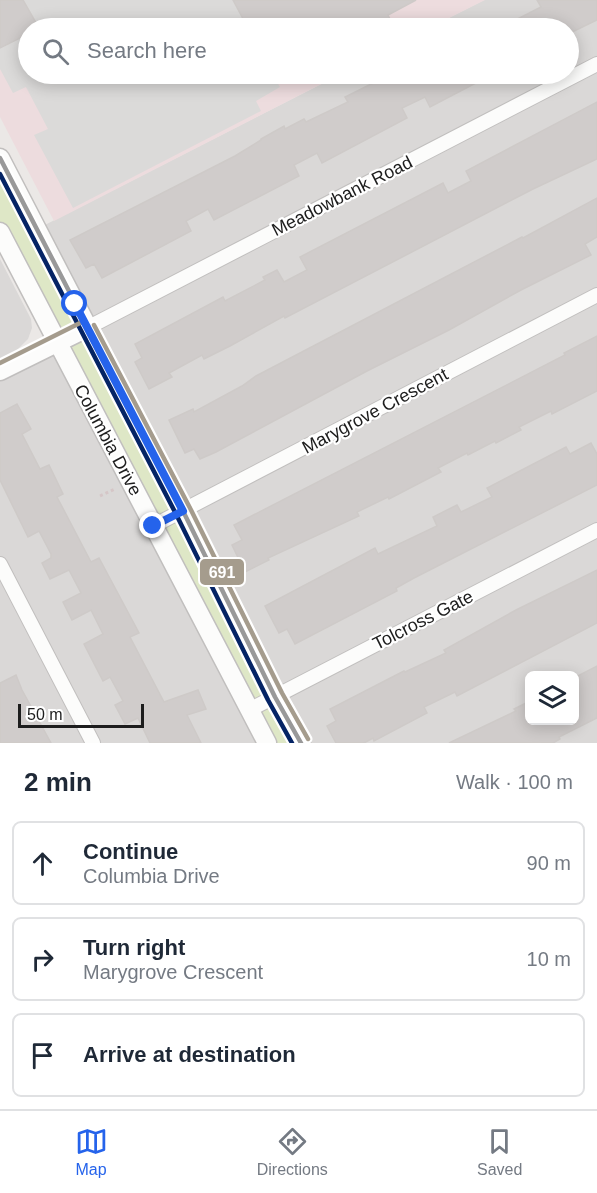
<!DOCTYPE html>
<meta charset="utf-8">
<style>
:root{--surface:#fff;--page:#f2f2f3;--text:#1f2937;--muted:#747a83;--line:#e0e1e3;--accent:#2563eb}
body{margin:0;font-family:Arial,sans-serif;background:var(--page);color:var(--text)}
.controls{position:absolute;right:18px;bottom:18px;display:grid;overflow:hidden;border-radius:9px;box-shadow:0 3px 15px #0003}
.controls button{width:54px;height:54px;display:grid;place-items:center;padding:0;border:0;border-bottom:2px solid var(--line);background:var(--surface);color:var(--text);font:30px sans-serif}
.scale{position:absolute;left:18px;bottom:15px;width:126px;box-sizing:border-box;padding-left:6px;border:3px solid #1d1d1d;border-top:0;font-size:16px;line-height:21px;white-space:nowrap;color:#1d1d1d;-webkit-text-stroke:4px #fff;paint-order:stroke}
.stop{position:absolute;width:18px;height:18px;margin:-14px;border:4px solid #2563eb;border-radius:50%;background:#fff}
.stop.end{background:#2563eb;border-color:#fff;box-shadow:0 2px 6px #0008}
.list{margin:0;padding:0;list-style:none}
h2{display:flex;justify-content:space-between;align-items:center;height:78px;margin:0;padding:0 24px;font-size:26px}
h2 small{font-size:20px;font-weight:400;color:var(--muted)}
.list li{display:grid;grid-template-columns:39px 1fr auto;gap:18px;align-items:center;box-sizing:border-box;height:84px;margin:0 12px 12px;padding:0 12px;border:2px solid var(--line);border-radius:9px}
.list b{display:block;font-size:22px;white-space:nowrap}
.list p{margin:0;font-size:20px;white-space:nowrap;color:var(--muted)}
.list em{font-size:20px;font-style:normal;color:var(--muted)}
.icon{flex:none;width:33px;height:33px;fill:none;stroke:currentColor;stroke-width:2;stroke-linecap:round;stroke-linejoin:round}
.map{position:relative;flex:none;width:597px;height:743px;overflow:hidden}
.search{position:absolute;background:var(--surface);box-shadow:0 3px 15px #0003;left:18px;right:18px;top:18px;height:66px;display:flex;align-items:center;gap:15px;box-sizing:border-box;padding:0 21px;border-radius:33px;color:var(--muted);font-size:22px}
.sheet{height:366px;background:var(--surface)}
nav{display:flex;justify-content:space-around;align-items:center;box-sizing:border-box;height:84px;border-top:2px solid var(--line);background:var(--surface);font-size:16px;color:var(--muted)}
nav a{display:grid;justify-items:center;gap:3px}
nav .on{color:var(--accent)}
.map>svg:first-child{display:block}
</style>
<div class="map">
<svg width="597" height="743" viewBox="0 0 597 743">
<rect width="100%" height="100%" fill="#ebe8e6"/>
<!-- residential -->
<g fill="#dad8d7" fill-rule="evenodd">
<path d="M484,0H597V743H301L37,229L341,74H568V28H429ZM530,676H574V720H530Z"/>
<polygon points="0,259 31,319 32,328 28,339 16,351 0,360"/>
<polygon points="56,342 267,743 0,743 0,371"/>
</g>
<!-- commercial -->
<polygon fill="#eddcde" points="0,0 485,0 429,28 28,28 28,74 341,74 54,221 0,117"/>
<!-- grass -->
<polygon fill="#dee7c6" points="0,158 301,743 267,743 0,232"/>
<!-- parking -->
<polygon fill="#dbdad9" points="0,0 233,0 248,28 28,28 28,74 272,74 280,87 256,101 261,111 73,208 34,135 48,129 26,87 13,93 0,69"/>
<!-- building -->
<g fill="#d0cccb" stroke="#cecac8" stroke-width="1.5">
<polygon points="0,0 23,0 39,28 28,28 28,34 0,48"/>
<polygon points="233,0 416,0 388,15 391,21 377,28 248,28"/>
<polygon points="537,0 597,0 597,20 568,34 568,28 500,28 541,7"/>
<polygon points="391,74 493,74 430,107 425,97 402,108 407,118 322,163 317,153 294,165 299,176 214,220 208,209 186,221 191,231 102,278 94,264 86,268 70,240 235,156 261,140 261,139 284,126 285,129 304,119 306,122 348,102 345,97"/>
<polygon points="597,102 597,159 533,189 285,318 284,316 230,346 204,359 202,355 169,373 172,377 149,389 135,362 142,358 135,344 223,297 225,301 265,280 263,277 277,270 284,282 307,270 300,257 443,183 448,193 471,181 466,171"/>
<polygon points="597,198 597,237 585,244 591,255 521,290 449,330 367,371 216,452 200,459 194,449 185,453 169,420 193,409 194,412 242,386 256,376 522,237 523,238"/>
<polygon points="597,336 597,391 552,414 551,411 519,427 521,430 496,443 495,441 468,455 467,453 438,468 441,472 389,499 388,497 357,512 359,516 268,558 269,560 245,572 232,545 242,540 234,525 565,355 564,353"/>
<polygon points="17,404 31,429 22,434 40,469 49,465 63,494 57,497 91,562 99,558 139,633 130,637 164,702 198,690 206,709 187,715 201,743 150,743 138,718 125,724 115,705 123,701 110,677 103,681 84,644 103,634 91,610 72,620 63,602 81,593 69,570 50,579 42,563 51,558 51,554 39,531 28,537 0,480 0,413"/>
<polygon points="591,443 597,454 597,485 414,578 396,588 397,591 295,644 287,629 279,633 265,606 375,548 378,554 437,526 433,517 457,505 461,512 492,497 487,488 566,447 570,454"/>
<polygon points="597,570 597,623 457,696 455,692 424,707 427,713 374,741 373,738 364,743 336,743 327,726 336,721 330,709 404,671 405,672 446,653 444,650 516,610"/>
<polygon points="597,666 597,718 559,737 560,739 553,743 449,743 516,711 514,709 530,701 530,720 574,720 574,678"/>
<polygon points="16,675 22,690 51,743 0,743 0,683"/>
</g>
<g fill="none" stroke-linecap="round" stroke-linejoin="round">
<!-- minor casing -->
<g stroke="#c1bfbe" stroke-width="16">
<g id="minor">
<polyline points="87,328 597,64"/>
<polyline points="153,526 597,295"/>
<polyline points="0,564 93,743"/>
<polyline points="249,710 597,530"/>
</g>
</g>
<!-- tertiary casing -->
<g stroke="#c1bfbe" stroke-width="21">
<g id="tertiary">
<polyline points="0,158 183,511 275,697 301,743"/>
<polyline points="0,232 267,743"/>
<polyline points="0,371 87,328"/>
</g>
</g>
<!-- path -->
<polyline stroke="#d5c6c7" stroke-width="3" stroke-dasharray="3 3" stroke-linecap="butt" points="100,496 115,489"/>
<!-- minor -->
<use href="#minor" stroke="#fcfcfb" stroke-width="14"/>
<!-- tertiary -->
<use href="#tertiary" stroke="#fcfcfb" stroke-width="18"/>
<!-- bus-1 casing -->
<g stroke="#fff" stroke-width="9">
<polyline id="bus-1" points="0,158 183,511 275,697 301,743"/>
</g>
<!-- bus-2 casing -->
<g stroke="#fff" stroke-width="9">
<polyline id="bus-2" points="0,174 176,514 268,700 292,743"/>
</g>
<!-- bus-3 casing -->
<g stroke="#fff" stroke-width="9">
<g id="bus-3">
<polyline points="94,325 190,508 282,693 308,739"/>
<polyline points="0,363 84,321"/>
</g>
</g>
<!-- bus-1 -->
<use href="#bus-1" stroke="#999" stroke-width="4.5"/>
<!-- bus-2 -->
<use href="#bus-2" stroke="#052465" stroke-width="4.5"/>
<!-- bus-3 -->
<use href="#bus-3" stroke="#a59c8d" stroke-width="4.5"/>
</g>
<g fill="none" stroke-linecap="round" stroke-linejoin="round">
<!-- route -->
<polyline stroke="#2563eb" stroke-width="8" points="75,304 183,511 153,526"/>
</g>
<g text-anchor="middle" stroke-width="4.5" stroke-linejoin="round" paint-order="stroke">
<!-- street labels -->
<g font-size="18" fill="#1d1d1d" stroke="#fff">
<text transform="translate(342 196) rotate(-27)" y="6">Meadowbank Road</text>
<text transform="translate(375 411) rotate(-28)" y="6">Marygrove Crescent</text>
<text transform="translate(108 440) rotate(62)" y="6">Columbia Drive</text>
<text transform="translate(423 620) rotate(-27)" y="6">Tolcross Gate</text>
</g>
</g>
<rect stroke="#fff" stroke-width="2" x="199" y="558" width="46" height="28" rx="6" fill="#a59c8d"/>
<g font-size="16" text-anchor="middle" font-weight="bold" fill="#fff">
<text x="222" y="578">691</text>
</g>
</svg>
<div class="controls">
<button><svg class="icon" aria-label="layers" viewBox="0 0 24 24"><path d="M12 4l9 5-9 5-9-5zM3 14l9 5 9-5"/></svg></button>
</div>
<div class="scale">50 m</div>
<div class="stop" style="left:75px;top:304px"></div>
<div class="stop end" style="left:153px;top:526px"></div>
<div class="search"><svg class="icon" aria-label="search" viewBox="0 0 24 24"><circle cx="10" cy="10" r="6"/><path d="M15 15l6 6"/></svg>Search here</div>
</div>
<section class="sheet">
<h2>2 min<small>Walk · 100 m</small></h2>
<ul class="list">
<li><svg class="icon" aria-label="ahead" viewBox="0 0 24 24"><path d="M12 20V5M6 11l6-6 6 6"/></svg><div><b>Continue</b><p>Columbia Drive</p></div><em>90 m</em></li>
<li><svg class="icon" aria-label="right" viewBox="0 0 24 24"><path d="M7 20v-9h11M14 6l5 5-5 5"/></svg><div><b>Turn right</b><p>Marygrove Crescent</p></div><em>10 m</em></li>
<li><svg class="icon" aria-label="arrive" viewBox="0 0 24 24"><path d="M6 21V4h12l-3 4 3 4H6"/></svg><div><b>Arrive at destination</b></div></li>
</ul>
</section>
<nav>
<a class="on"><svg class="icon" aria-label="map" viewBox="0 0 24 24"><path d="M3 6l6-2 6 2 6-2v14l-6 2-6-2-6 2zM9 4v14M15 6v14"/></svg>Map</a>
<a><svg class="icon" aria-label="directions" viewBox="0 0 24 24"><path d="M12 3l9 9-9 9-9-9zM9 14v-3h6M13 9l2 2-2 2"/></svg>Directions</a>
<a><svg class="icon" aria-label="saved" viewBox="0 0 24 24"><path d="M7 4h10v16l-5-4-5 4z"/></svg>Saved</a>
</nav>
